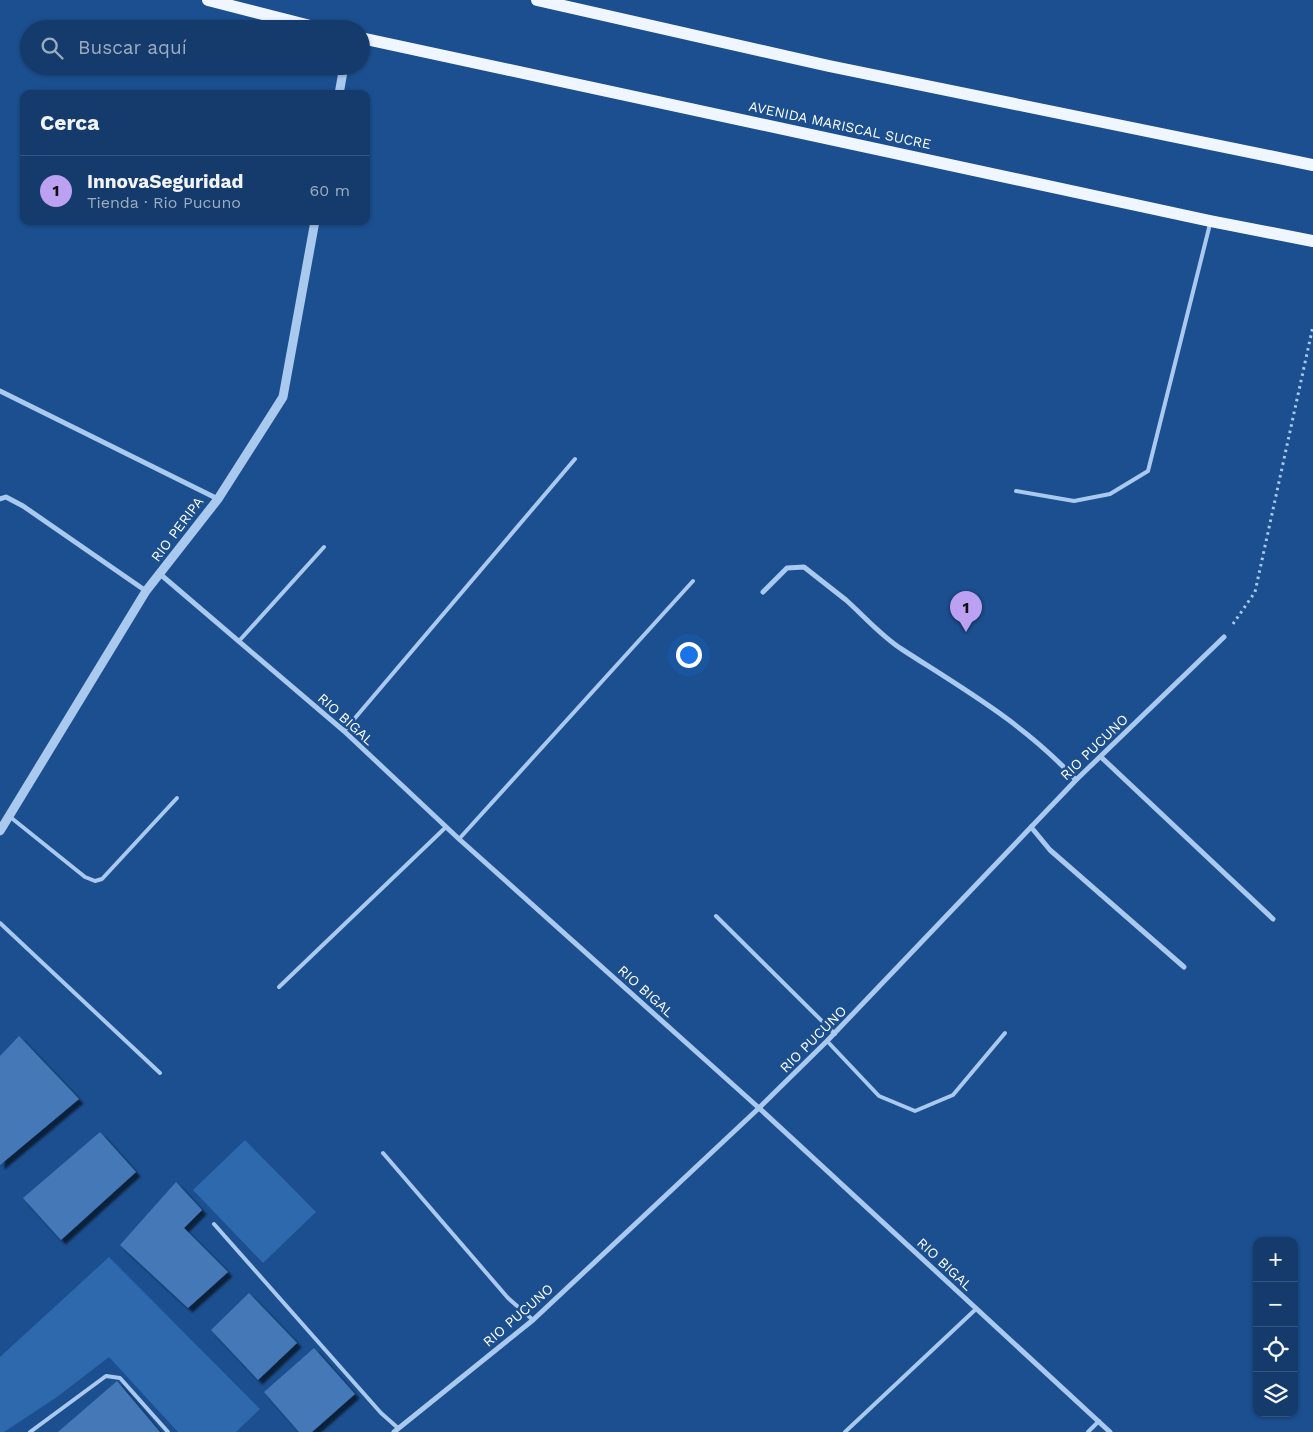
<!DOCTYPE html>
<html lang="es">
<meta charset="utf-8">
<style>
:root{--surface:#143b6b;--page:#214673;--text:#f1f3f6;--muted:#9dadc1;--line:#33557e;--accent:#bca0f2}
body{margin:0;font-family:"Work Sans",sans-serif;background:var(--page);color:var(--text)}
.controls{position:absolute;right:15px;bottom:15px;display:grid;overflow:hidden;border-radius:10px;box-shadow:0 1px 4px #0004}
.controls button{width:45px;height:45px;display:grid;place-items:center;padding:0;border:0;border-bottom:1px solid var(--line);background:var(--surface);color:var(--text);font:25px sans-serif}
.you{position:absolute;left:688px;top:654px;width:18px;height:18px;margin:-12px;border:4px solid #fff;border-radius:50%;background:#1a73e8;box-shadow:0 0 0 8px #1a73e833}
.badge{display:grid;place-items:center;width:32px;height:32px;border-radius:50%;background:var(--accent);color:#111;font-size:16px;font-weight:700}
.pin{position:absolute;translate:-50% -41px;filter:drop-shadow(0 1px 2px #0008)}
.pin::after{content:'';position:absolute;top:26px;width:18px;height:15px;background:inherit;clip-path:polygon(0 0,100% 0,50% 100%)}
.list{margin:0;padding:0;list-style:none}
h2{display:flex;justify-content:space-between;align-items:center;height:65px;margin:0;padding:0 20px;font-size:21px}
h2 small{font-size:16px;font-weight:400;color:var(--muted)}
.list li{display:grid;grid-template-columns:32px 1fr auto;gap:15px;align-items:center;box-sizing:border-box;height:70px;padding:0 20px;border-top:1px solid var(--line)}
.list b{display:block;font-size:19px;white-space:nowrap}
.list p{margin:0;font-size:16px;white-space:nowrap;color:var(--muted)}
.list em{font-size:16px;font-style:normal;color:var(--muted)}
.icon{flex:none;width:28px;height:28px;fill:none;stroke:currentColor;stroke-width:2;stroke-linecap:round;stroke-linejoin:round}
.map{position:relative;flex:none;width:1313px;height:1432px;overflow:hidden}
.search{position:absolute;background:var(--surface);box-shadow:0 1px 4px #0004;left:20px;top:20px;width:350px;height:55px;display:flex;align-items:center;gap:12px;box-sizing:border-box;padding:0 18px;border-radius:28px;color:var(--muted);font-size:19px}
.panel{position:absolute;background:var(--surface);box-shadow:0 1px 4px #0004;left:20px;top:90px;width:350px;height:135px;border-radius:10px}
.map>svg:first-child{display:block}
</style>
<div class="map">
<svg width="1313" height="1432" viewBox="0 0 1313 1432">
<defs>
<filter id="shadow"><feDropShadow dx="4.5" dy="4.5" stdDeviation="1" flood-color="#0009"/></filter>
</defs>
<rect width="100%" height="100%" fill="#1b4f8f"/>
<!-- green -->
<g fill="#2e69ad">
<polygon points="245,1140 316,1212 263,1263 193,1190"/>
<polygon points="109,1257 260,1409 236,1432 178,1432 109,1357 57,1397 4,1432 0,1432 0,1357"/>
</g>
<!-- building -->
<g fill="#4478b7" filter="url(#shadow)">
<polygon points="19,1036 79,1099 0,1165 0,1056"/>
<polygon points="100,1132 136,1172 61,1240 23,1198"/>
<polygon points="176,1182 202,1210 184,1228 228,1272 188,1308 120,1245"/>
<polygon points="249,1293 297,1343 258,1380 211,1330"/>
<polygon points="314,1348 355,1394 312,1432 299,1432 264,1392"/>
<polygon points="117,1381 160,1432 58,1432"/>
</g>
<g fill="none" stroke-linecap="round" stroke-linejoin="round">
<!-- path -->
<polyline stroke="#a9c9ee" stroke-width="3" stroke-dasharray="2.5 4" stroke-linecap="butt" points="1233,624 1255,592 1313,326"/>
<!-- service -->
<g stroke="#a9c9ee" stroke-width="4">
<polyline points="1016,491 1074,501 1110,494 1148,471 1210,224"/>
<polyline points="239,641 324,547"/>
<polyline points="344,731 575,459"/>
<polyline points="9,816 85,877 95,881 102,879 177,798"/>
<polyline points="459,839 693,581"/>
<polyline points="716,916 835,1034"/>
<polyline points="0,923 160,1073"/>
<polyline points="279,987 446,827"/>
<polyline points="827,1041 879,1096 915,1111 953,1095 1005,1033"/>
<polyline points="383,1153 508,1298 533,1320"/>
<polyline points="214,1224 381,1413 398,1428"/>
<polyline points="30,1432 106,1376 120,1378 168,1432"/>
<polyline points="845,1432 976,1309"/>
<polyline points="1088,1432 1099,1421"/>
</g>
<!-- minor -->
<g stroke="#a9c9ee" stroke-width="5">
<polyline points="0,391 218,499"/>
<polyline points="0,499 6,497 23,506 146,591"/>
<polyline points="160,574 344,731 459,839 759,1108 1110,1432"/>
<path d="M763,592L787,568L804,567C818,578 832,589 846,600C865,617 882,637 903,650C965,690 1026,725 1076,780"/>
<polyline points="1101,757 1273,919"/>
<polyline points="1031,827 1050,850 1184,967"/>
<polyline points="394,1432 533,1320 759,1108 827,1041 1076,780 1224,637"/>
</g>
<!-- tertiary -->
<g stroke="#a9c9ee" stroke-width="9">
<polyline points="339,94 344,66"/>
<polyline points="0,831 146,591 218,499 283,397 315,221"/>
</g>
<!-- primary -->
<g stroke="#f0f6ff" stroke-width="12">
<polyline points="208,0 322,29"/>
<polyline points="537,0 829,66 1313,165"/>
<polyline points="361,38 1210,221 1313,241"/>
</g>
</g>
<g text-anchor="middle" stroke-width="5" stroke-linejoin="round" paint-order="stroke">
<!-- street labels -->
<g font-size="14" fill="#fff" stroke="#1b4f8f">
<text transform="translate(840 125) rotate(12)" y="5">AVENIDA MARISCAL SUCRE</text>
<text transform="translate(177 529) rotate(-53)" y="5">RIO PERIPA</text>
<text transform="translate(346 719) rotate(42)" y="5">RIO BIGAL</text>
<text transform="translate(1094 747) rotate(-44)" y="5">RIO PUCUNO</text>
<text transform="translate(646 991) rotate(42)" y="5">RIO BIGAL</text>
<text transform="translate(813 1039) rotate(-45)" y="5">RIO PUCUNO</text>
<text transform="translate(945 1264) rotate(43)" y="5">RIO BIGAL</text>
<text transform="translate(518 1315) rotate(-41)" y="5">RIO PUCUNO</text>
</g>
</g>
</svg>
<div class="controls">
<button>+</button>
<button>−</button>
<button><svg class="icon" aria-label="locate" viewBox="0 0 24 24"><circle cx="12" cy="12" r="6"/><path d="M12 2v4M12 18v4M2 12h4M18 12h4"/></svg></button>
<button><svg class="icon" aria-label="layers" viewBox="0 0 24 24"><path d="M12 4l9 5-9 5-9-5zM3 14l9 5 9-5"/></svg></button>
</div>
<div class="you"></div>
<div class="pin badge" style="left:966px;top:632px">1</div>
<div class="search"><svg class="icon" aria-label="search" viewBox="0 0 24 24"><circle cx="10" cy="10" r="6"/><path d="M15 15l6 6"/></svg>Buscar aquí</div>
<section class="panel">
<h2>Cerca<small></small></h2>
<ul class="list">
<li><span class="badge">1</span><div><b>InnovaSeguridad</b><p>Tienda · Rio Pucuno</p></div><em>60 m</em></li>
</ul>
</section>
</div>
